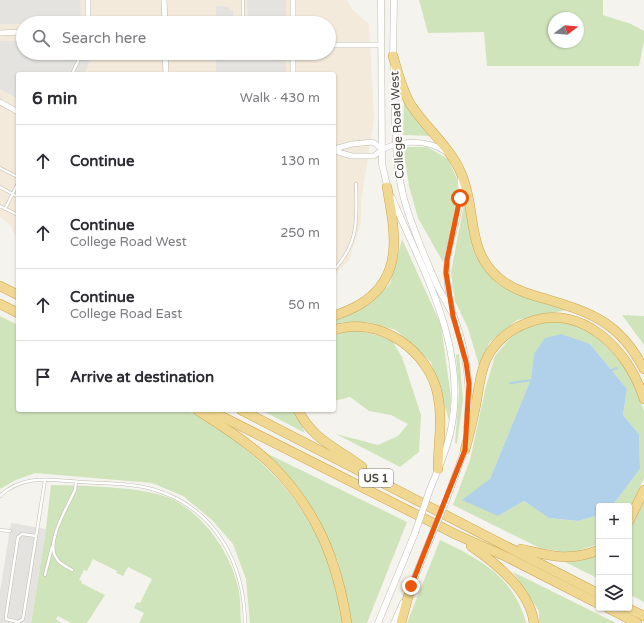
<!DOCTYPE html>
<meta charset="utf-8">
<style>
:root{--surface:#fff;--page:#f2f2f3;--text:#2b2b33;--muted:#7c7c81;--line:#e1e1e2}
body{margin:0;font-family:"Varela Round",sans-serif;background:var(--page);color:var(--text)}
.controls{position:absolute;right:12px;bottom:12px;display:grid;overflow:hidden;border-radius:4px;box-shadow:0 1px 3px #0004}
.controls button{width:36px;height:36px;display:grid;place-items:center;padding:0;border:0;border-bottom:1px solid var(--line);background:var(--surface);color:var(--text);font:20px sans-serif}
.compass{position:absolute;left:548px;top:12px;width:36px;height:36px;border-radius:50%;background:var(--surface);box-shadow:0 1px 3px #0004;rotate:74deg}
.stop{position:absolute;width:12px;height:12px;margin:-9px;border:3px solid #ea580c;border-radius:50%;background:#fff}
.stop.end{background:#ea580c;border-color:#fff;box-shadow:0 1px 4px #0008}
.list{margin:0;padding:0;list-style:none}
h2{display:flex;justify-content:space-between;align-items:center;height:52px;margin:0;padding:0 16px;font-size:17px}
h2 small{font-size:13px;font-weight:400;color:var(--muted)}
.list li{display:grid;grid-template-columns:26px 1fr auto;gap:12px;align-items:center;box-sizing:border-box;height:72px;padding:0 16px;border-top:1px solid var(--line)}
.list b{display:block;font-size:15px;white-space:nowrap}
.list p{margin:0;font-size:13px;white-space:nowrap;color:var(--muted)}
.list em{font-size:13px;font-style:normal;color:var(--muted)}
.icon{flex:none;width:22px;height:22px;fill:none;stroke:currentColor;stroke-width:2;stroke-linecap:round;stroke-linejoin:round}
.map{position:relative;flex:none;width:644px;height:623px;overflow:hidden}
.search{position:absolute;background:var(--surface);box-shadow:0 1px 3px #0004;left:16px;top:16px;width:320px;height:44px;display:flex;align-items:center;gap:10px;box-sizing:border-box;padding:0 14px;border-radius:22px;color:var(--muted);font-size:15px}
.panel{position:absolute;background:var(--surface);box-shadow:0 1px 3px #0004;left:16px;top:72px;width:320px;height:340px;border-radius:4px}
.map>svg:first-child{display:block}
</style>
<div class="map">
<svg width="644" height="623" viewBox="0 0 644 623">
<rect width="100%" height="100%" fill="#f5f3ed"/>
<!-- commercial -->
<path fill="#f3eadb" fill-rule="evenodd" d="M0,0H347L353,10L369,24L374,118L361,202V222L349,260L334,276V74H18V240L9,224L0,217ZM23,23H329V53H23Z"/>
<!-- green -->
<g fill="#cfe4bb" fill-rule="evenodd">
<path d="M419,0H603V15L631,24L644,31V41L639,66H487L484,32L428,33ZM554,18H578V42H554Z"/>
<polygon points="404,97 432,136 403,135"/>
<polygon points="403,147 427,147 448,159 457,179 458,198 443,262 418,218 409,186"/>
<polygon points="465,199 474,246 491,277 527,296 567,310 517,320 489,343 480,369 468,328 455,301 451,272"/>
<polygon points="402,239 441,325 451,398 449,420 431,362 396,330 367,322 343,322 334,325 334,320 367,306 390,284"/>
<polygon points="622,315 644,316 644,345"/>
<path d="M0,316L18,325V410H187C256,448 311,501 333,578C338,594 342,607 342,623H250L246,579L233,544L212,520L183,496L152,483L35,473L16,480L0,489Z"/>
<polygon points="552,320 586,326 627,367 644,411 644,478 629,510 629,506 612,506 640,469 639,434 623,415 627,389 590,344 534,354 531,379 490,479 498,516 524,501 549,518 578,521 599,515 599,544 570,553 540,548 453,505 470,460 486,386 495,356 511,337 526,327"/>
<polygon points="353,329 391,339 402,357 421,415 419,452 400,467 336,434 378,445 398,436 408,424 391,415 369,411 350,397 334,401 334,336"/>
<polygon points="459,354 463,399 457,444 455,443 459,392 456,355"/>
<polygon points="261,410 295,410 305,433"/>
<polygon points="266,453 407,522 367,623 350,623 338,561 300,492"/>
<path d="M51,485C82,486 147,486 174,500C205,517 228,550 237,583C241,596 240,610 241,623H139L144,613L134,608L137,602L140,603L152,579L128,567L123,576L116,573L117,571L93,559L87,571L84,570L79,580L82,581L81,583L105,595L87,623H71L58,616L56,619L60,622V623H31L46,529Z"/>
<polygon points="644,502 644,602 629,594 629,530"/>
<path d="M440,540C480,559 514,577 526,623H407Z"/>
<polygon points="599,552 599,579 561,560"/>
<polygon points="513,572 616,623 539,623 539,611"/>
</g>
<!-- parking -->
<g fill="#e4e3e0">
<polygon points="0,0 80,0 81,23 0,24"/>
<polygon points="247,0 286,0 286,23 248,23"/>
<polygon points="216,6 229,7 229,10 233,10 233,23 216,23"/>
<polygon points="0,41 23,41 23,53 94,53 84,74 18,74 18,99 0,89"/>
<polygon points="286,53 286,74 216,74 216,54"/>
<polygon points="11,523 46,529 31,623 0,623 0,591"/>
</g>
<!-- water -->
<polygon fill="#b1d0e9" points="561,334 590,344 627,389 623,415 639,434 640,469 612,506 599,506 599,515 578,521 549,518 524,501 498,516 462,500 490,479 531,379 534,354 545,338"/>
<g fill="none" stroke-linecap="round" stroke-linejoin="round">
<!-- stream -->
<g stroke="#b1d0e9" stroke-width="2">
<polyline points="609,371 617,368"/>
<polyline points="510,383 533,380"/>
</g>
<!-- service casing -->
<g stroke="#bfbbb0" stroke-width="3.5">
<g id="service">
<polyline points="243,0 243,23"/>
<polyline points="72,74 82,53"/>
<polyline points="0,168 18,177"/>
<polyline points="0,187 18,197"/>
<polyline points="0,206 18,215"/>
<polyline points="5,209 18,183"/>
<path d="M334,270C359,243 357,219 356,184"/>
<path d="M0,496C23,474 50,480 80,482C104,483 129,483 152,489C215,507 244,562 245,623"/>
<polyline points="0,530 10,531"/>
<polyline points="36,536 22,534 18,537 6,616 6,619 18,622 23,619 45,480"/>
<path d="M72,570C67,567 60,564 57,559C44,544 68,506 75,490L76,482"/>
<polyline points="45,575 52,547"/>
</g>
</g>
<!-- minor casing -->
<g stroke="#bfbbb0" stroke-width="6">
<g id="minor">
<polyline points="88,0 88,23"/>
<polyline points="164,0 165,23"/>
<polyline points="293,0 293,23"/>
<polyline points="0,33 23,32"/>
<polyline points="329,45 380,45"/>
<polyline points="165,53 166,74"/>
<polyline points="293,53 293,74"/>
<polyline points="0,102 18,112"/>
<polyline points="334,149 352,144 373,142 382,149"/>
<path d="M334,151L352,156H374C392,139 426,138 446,152"/>
<path d="M452,309C448,293 445,278 447,261C450,235 465,206 460,180"/>
</g>
</g>
<!-- tertiary casing -->
<g stroke="#bfbbb0" stroke-width="7">
<g id="tertiary">
<polyline points="381,0 382,164 388,190"/>
<polyline points="393,58 394,0"/>
<path d="M394,68C396,115 392,163 407,209C415,234 426,260 437,285C442,296 449,306 454,317C468,353 471,389 467,427"/>
<path d="M392,198C423,271 468,347 451,429C447,451 437,471 429,492"/>
<polyline points="446,501 466,446"/>
<polyline points="410,589 429,542"/>
<polyline points="378,623 415,533"/>
<polyline points="394,623 403,603"/>
</g>
</g>
<!-- trunk casing -->
<g stroke="#cda54f" stroke-width="10">
<g id="trunk">
<path d="M393,56C398,73 402,90 411,105C426,128 450,147 461,173C478,211 464,254 504,282C517,291 532,295 546,299C593,313 620,323 644,369"/>
<polyline points="0,286 18,295"/>
<polyline points="0,304 18,313"/>
<path d="M334,316C344,312 356,308 365,301C405,273 394,228 387,187"/>
<path d="M334,330C379,315 430,351 438,396C443,421 438,444 438,469"/>
<path d="M197,410C222,426 249,443 271,464C317,510 337,560 347,623"/>
<polyline points="209,410 457,535 507,557 599,604"/>
<polyline points="241,410 599,594"/>
<path d="M298,410C313,440 336,447 362,467"/>
<path d="M465,450C469,436 472,423 475,409C479,390 480,367 491,351C500,338 513,328 527,323C581,301 629,350 644,399"/>
<polyline points="629,521 644,490"/>
<path d="M471,546C496,563 530,591 534,623"/>
<path d="M521,549C551,556 569,562 599,550"/>
<polyline points="608,608 637,623"/>
<polyline points="627,608 644,616"/>
<polyline points="401,623 411,586"/>
</g>
</g>
<!-- service -->
<use href="#service" stroke="#fff" stroke-width="2.5"/>
<!-- minor -->
<use href="#minor" stroke="#fff" stroke-width="5"/>
<!-- tertiary -->
<use href="#tertiary" stroke="#fff" stroke-width="6"/>
<!-- trunk -->
<use href="#trunk" stroke="#f0d893" stroke-width="9"/>
<!-- tertiary-bridge casing -->
<g stroke="#bfbbb0" stroke-width="7" stroke-linecap="butt">
<g id="tertiary-bridge">
<polyline points="415,533 429,492"/>
<polyline points="429,542 446,501"/>
</g>
</g>
<!-- tertiary-bridge -->
<use href="#tertiary-bridge" stroke="#fff" stroke-width="6"/>
</g>
<g fill="none" stroke-linecap="round" stroke-linejoin="round">
<!-- route -->
<polyline stroke="#ea580c" stroke-width="5" points="411,586 465,450 469,384 466,362 453,316 446,273 447,260 460,198"/>
</g>
<g text-anchor="middle" stroke-width="4" stroke-linejoin="round" paint-order="stroke">
<!-- shield labels -->
<rect fill="#fff" stroke="#807c76" stroke-width="1" x="359" y="469" width="34" height="18" rx="3"/>
<g font-size="11" font-weight="bold" fill="#49443b">
<text x="376" y="482">US 1</text>
</g>
<!-- street labels -->
<g font-size="12" fill="#49443b" stroke="#fff">
<text transform="translate(397 125) rotate(-93)" y="4">College Road West</text>
</g>
</g>
</svg>
<div class="controls">
<button>+</button>
<button>−</button>
<button><svg class="icon" aria-label="layers" viewBox="0 0 24 24"><path d="M12 4l9 5-9 5-9-5zM3 14l9 5 9-5"/></svg></button>
</div>
<svg class="compass" viewBox="-18 -18 36 36"><path d="M0-13l5 13h-10z" fill="#e53935"/><path d="M0 13l5-13h-10z" fill="#7c7c81"/></svg>
<div class="stop" style="left:460px;top:198px"></div>
<div class="stop end" style="left:411px;top:586px"></div>
<div class="search"><svg class="icon" aria-label="search" viewBox="0 0 24 24"><circle cx="10" cy="10" r="6"/><path d="M15 15l6 6"/></svg>Search here</div>
<section class="panel">
<h2>6 min<small>Walk · 430 m</small></h2>
<ul class="list">
<li><svg class="icon" aria-label="ahead" viewBox="0 0 24 24"><path d="M12 20V5M6 11l6-6 6 6"/></svg><div><b>Continue</b></div><em>130 m</em></li>
<li><svg class="icon" aria-label="ahead" viewBox="0 0 24 24"><path d="M12 20V5M6 11l6-6 6 6"/></svg><div><b>Continue</b><p>College Road West</p></div><em>250 m</em></li>
<li><svg class="icon" aria-label="ahead" viewBox="0 0 24 24"><path d="M12 20V5M6 11l6-6 6 6"/></svg><div><b>Continue</b><p>College Road East</p></div><em>50 m</em></li>
<li><svg class="icon" aria-label="arrive" viewBox="0 0 24 24"><path d="M6 21V4h12l-3 4 3 4H6"/></svg><div><b>Arrive at destination</b></div></li>
</ul>
</section>
</div>
